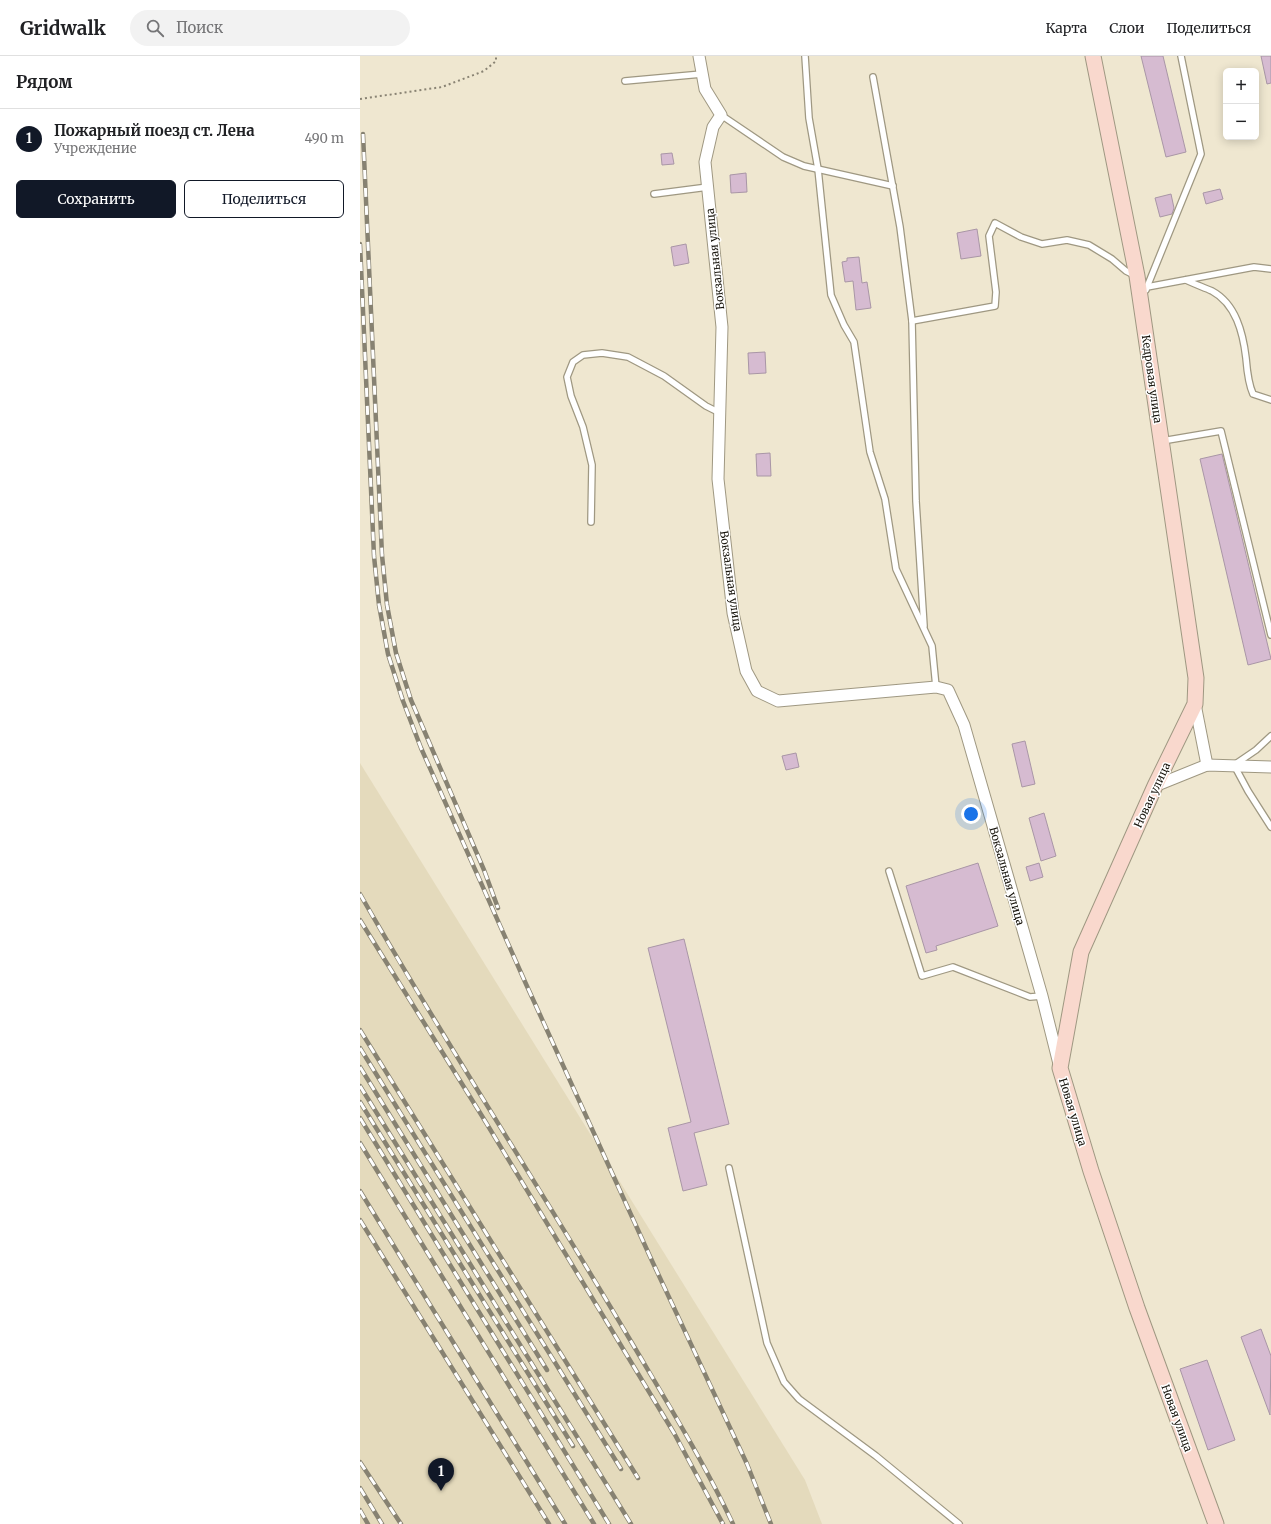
<!DOCTYPE html>
<html lang="ru">
<meta charset="utf-8">
<style>
:root{--surface:#fff;--page:#f2f2f2;--text:#202124;--muted:#757577;--line:#e0e0e0;--accent:#111827}
body{margin:0;font-family:Merriweather,serif;background:var(--page);color:var(--text)}
.controls{position:absolute;right:12px;top:12px;display:grid;overflow:hidden;border-radius:6px;box-shadow:0 2px 10px #0003}
.controls button{width:36px;height:36px;display:grid;place-items:center;padding:0;border:0;border-bottom:1px solid var(--line);background:var(--surface);color:var(--text);font:20px sans-serif}
.you{position:absolute;left:611px;top:758px;width:14px;height:14px;margin:-10px;border:3px solid #fff;border-radius:50%;background:#1a73e8;box-shadow:0 0 0 6px #1a73e833}
.badge{display:grid;place-items:center;width:26px;height:26px;border-radius:50%;background:var(--accent);color:#fff;font-size:13px;font-weight:700}
.pin{position:absolute;translate:-50% -33px;filter:drop-shadow(0 1px 2px #0008)}
.pin::after{content:'';position:absolute;top:21px;width:14px;height:12px;background:inherit;clip-path:polygon(0 0,100% 0,50% 100%)}
.list{margin:0;padding:0;list-style:none}
h2{display:flex;justify-content:space-between;align-items:center;height:52px;margin:0;padding:0 16px;font-size:17px}
h2 small{font-size:13px;font-weight:400;color:var(--muted)}
.list li{display:grid;grid-template-columns:26px 1fr auto;gap:12px;align-items:center;box-sizing:border-box;height:60px;padding:0 16px;border-top:1px solid var(--line)}
.list b{display:block;font-size:15px;white-space:nowrap}
.list p{margin:0;font-size:13px;white-space:nowrap;color:var(--muted)}
.list em{font-size:13px;font-style:normal;color:var(--muted)}
.actions{display:flex;gap:8px;padding:12px 16px}
.actions a{flex:1;padding:9px 0;border:1px solid var(--accent);border-radius:6px;text-align:center;font-size:14px;color:var(--accent)}
.actions .main{background:var(--accent);color:#fff}
.icon{flex:none;width:22px;height:22px;fill:none;stroke:currentColor;stroke-width:2;stroke-linecap:round;stroke-linejoin:round}
.map{position:relative;flex:none;width:911px;height:1468px;overflow:hidden}
header{display:flex;align-items:center;gap:24px;box-sizing:border-box;height:56px;padding:0 20px;background:var(--surface);border-bottom:1px solid var(--line)}
header strong{font-size:19px}
nav{display:flex;gap:22px;margin-inline-start:auto;font-size:14px}
.search{width:280px;height:36px;background:var(--page);display:flex;align-items:center;gap:10px;box-sizing:border-box;padding:0 14px;border-radius:22px;color:var(--muted);font-size:15px}
main{display:flex}
aside{flex:1;background:var(--surface)}
.map>svg:first-child{display:block}
</style>
<header>
<strong>Gridwalk</strong>
<div class="search"><svg class="icon" aria-label="search" viewBox="0 0 24 24"><circle cx="10" cy="10" r="6"/><path d="M15 15l6 6"/></svg>Поиск</div>
<nav><a>Карта</a><a>Слои</a><a>Поделиться</a></nav>
</header>
<main>
<aside>
<h2>Рядом<small></small></h2>
<ul class="list">
<li><span class="badge">1</span><div><b>Пожарный поезд ст. Лена</b><p>Учреждение</p></div><em>490 m</em></li>
</ul>
<div class="actions"><a class="main">Сохранить</a><a>Поделиться</a></div>
</aside>
<div class="map">
<svg width="911" height="1468" viewBox="0 0 911 1468">
<rect width="100%" height="100%" fill="#efe7d0"/>
<!-- built -->
<polygon fill="#e4dabc" points="0,707 445,1424 462,1468 0,1468"/>
<!-- building -->
<g fill="#d6bbd1" stroke="#a996a6">
<polygon points="781,0 803,0 826,96 806,101"/>
<polygon points="901,0 911,0 911,27 907,28"/>
<polygon points="312,97 314,108 302,109 301,98"/>
<polygon points="386,117 387,136 371,137 370,119"/>
<polygon points="860,133 863,143 846,148 843,137"/>
<polygon points="811,138 814,152 812,158 800,161 795,142"/>
<polygon points="617,173 621,200 601,203 597,177"/>
<polygon points="326,188 329,207 314,210 311,191"/>
<polygon points="499,201 502,227 507,226 511,252 496,254 493,225 485,226 482,206 487,205 487,202"/>
<polygon points="405,296 406,317 389,318 388,297"/>
<polygon points="410,397 411,420 397,420 396,398"/>
<polygon points="862,398 911,603 888,609 840,403"/>
<polygon points="665,685 675,728 662,731 652,688"/>
<polygon points="436,697 439,711 426,714 422,700"/>
<polygon points="684,757 696,800 681,805 669,762"/>
<polygon points="618,807 638,870 576,890 577,894 566,897 546,830"/>
<polygon points="679,807 683,821 670,825 666,811"/>
<polygon points="324,883 369,1068 334,1077 347,1129 323,1135 308,1072 331,1066 288,892"/>
<polygon points="901,1273 911,1300 910,1359 881,1281"/>
<polygon points="847,1304 875,1384 848,1394 820,1313"/>
</g>
<g fill="none" stroke-linecap="round" stroke-linejoin="round">
<!-- lane casing -->
<g stroke="#9f9882" stroke-width="8">
<g id="lane">
<polyline points="445,0 449,62 458,113 471,239 484,269 494,286 510,396 525,443 536,513 572,590 576,631"/>
<polyline points="513,21 540,171 552,265 556,445 564,570"/>
<polyline points="265,25 342,18"/>
<polyline points="361,59 423,101 444,110 533,130"/>
<polyline points="294,138 348,131"/>
<path d="M826,224C834,228 843,231 852,235C876,248 883,277 886,302C887,314 888,327 893,338L911,344"/>
<polyline points="787,231 841,98 821,0"/>
<polyline points="786,234 787,231 894,211 911,213"/>
<polyline points="552,265 635,250 636,236 629,180 635,167 661,181 682,188 707,184 729,189 752,203 766,215 774,219"/>
<polyline points="802,385 861,375 911,579"/>
<polyline points="231,466 232,409 223,371 211,340 207,321 213,306 223,299 242,297 268,301 304,320 346,350 360,357"/>
<polyline points="911,680 896,694 874,709 888,735 911,771"/>
<polyline points="529,815 562,920 593,911 670,941 682,940"/>
<polyline points="369,1112 407,1287 424,1326 439,1343 516,1400 599,1468"/>
</g>
</g>
<!-- street casing -->
<g stroke="#9f9882" stroke-width="13">
<g id="street">
<polyline points="339,0 345,33 361,59 353,71 345,106 362,271 358,423 373,557 386,615 397,635 418,645 576,631 588,634 604,669 682,940 699,1008"/>
<polyline points="835,648 847,709"/>
<polyline points="795,730 847,709 911,711"/>
</g>
</g>
<!-- secondary casing -->
<g stroke="#9f9882" stroke-width="17">
<polyline id="secondary" points="733,0 777,220 836,622 835,648 795,730 721,896 700,1012 731,1115 777,1252 856,1468"/>
</g>
<!-- path -->
<polyline stroke="#898373" stroke-width="2" stroke-dasharray="2 3" stroke-linecap="butt" points="0,43 82,31 124,15 136,5 136,0"/>
<!-- lane -->
<use href="#lane" stroke="#fff" stroke-width="5.5"/>
<!-- street -->
<use href="#street" stroke="#fff" stroke-width="11"/>
<!-- secondary -->
<use href="#secondary" stroke="#f9d8cd" stroke-width="15"/>
<!-- rail casing -->
<g stroke="#878272" stroke-width="4.5">
<g id="rail">
<polyline points="3,78 22,499 27,549 36,597 51,644 124,814 138,852"/>
<polyline points="0,188 14,500 19,549 28,598 43,645 61,692 166,928 293,1207 387,1408 411,1468"/>
<path d="M0,838C86,988 181,1133 269,1282C305,1343 343,1404 373,1468"/>
<polyline points="0,864 122,1060 314,1377 363,1468"/>
<polyline points="0,974 278,1422"/>
<polyline points="0,992 261,1413"/>
<polyline points="0,1011 187,1314"/>
<polyline points="0,1030 271,1468"/>
<polyline points="0,1046 213,1390"/>
<polyline points="0,1062 249,1468"/>
<polyline points="0,1087 234,1468"/>
<polyline points="0,1135 205,1468"/>
<polyline points="0,1164 189,1468"/>
<polyline points="0,1406 41,1468"/>
<polyline points="0,1432 22,1468"/>
<polyline points="0,1454 8,1468"/>
</g>
</g>
<!-- rail -->
<use href="#rail" stroke="#fff" stroke-width="3" stroke-dasharray="9" stroke-linecap="butt"/>
</g>
<g text-anchor="middle" stroke-width="3" stroke-linejoin="round" paint-order="stroke">
<!-- street labels -->
<g font-size="11" fill="#15120a" stroke="#fff">
<text transform="translate(355 203) rotate(-96)" y="4">Вокзальная улица</text>
<text transform="translate(792 323) rotate(82)" y="4">Кедровая улица</text>
<text transform="translate(371 525) rotate(82)" y="4">Вокзальная улица</text>
<text transform="translate(792 739) rotate(-65)" y="4">Новая улица</text>
<text transform="translate(647 820) rotate(74)" y="4">Вокзальная улица</text>
<text transform="translate(713 1056) rotate(73)" y="4">Новая улица</text>
<text transform="translate(817 1362) rotate(70)" y="4">Новая улица</text>
</g>
</g>
</svg>
<div class="controls">
<button>+</button>
<button>−</button>
</div>
<div class="you"></div>
<div class="pin badge" style="left:81px;top:1435px">1</div>
</div>
</main>
